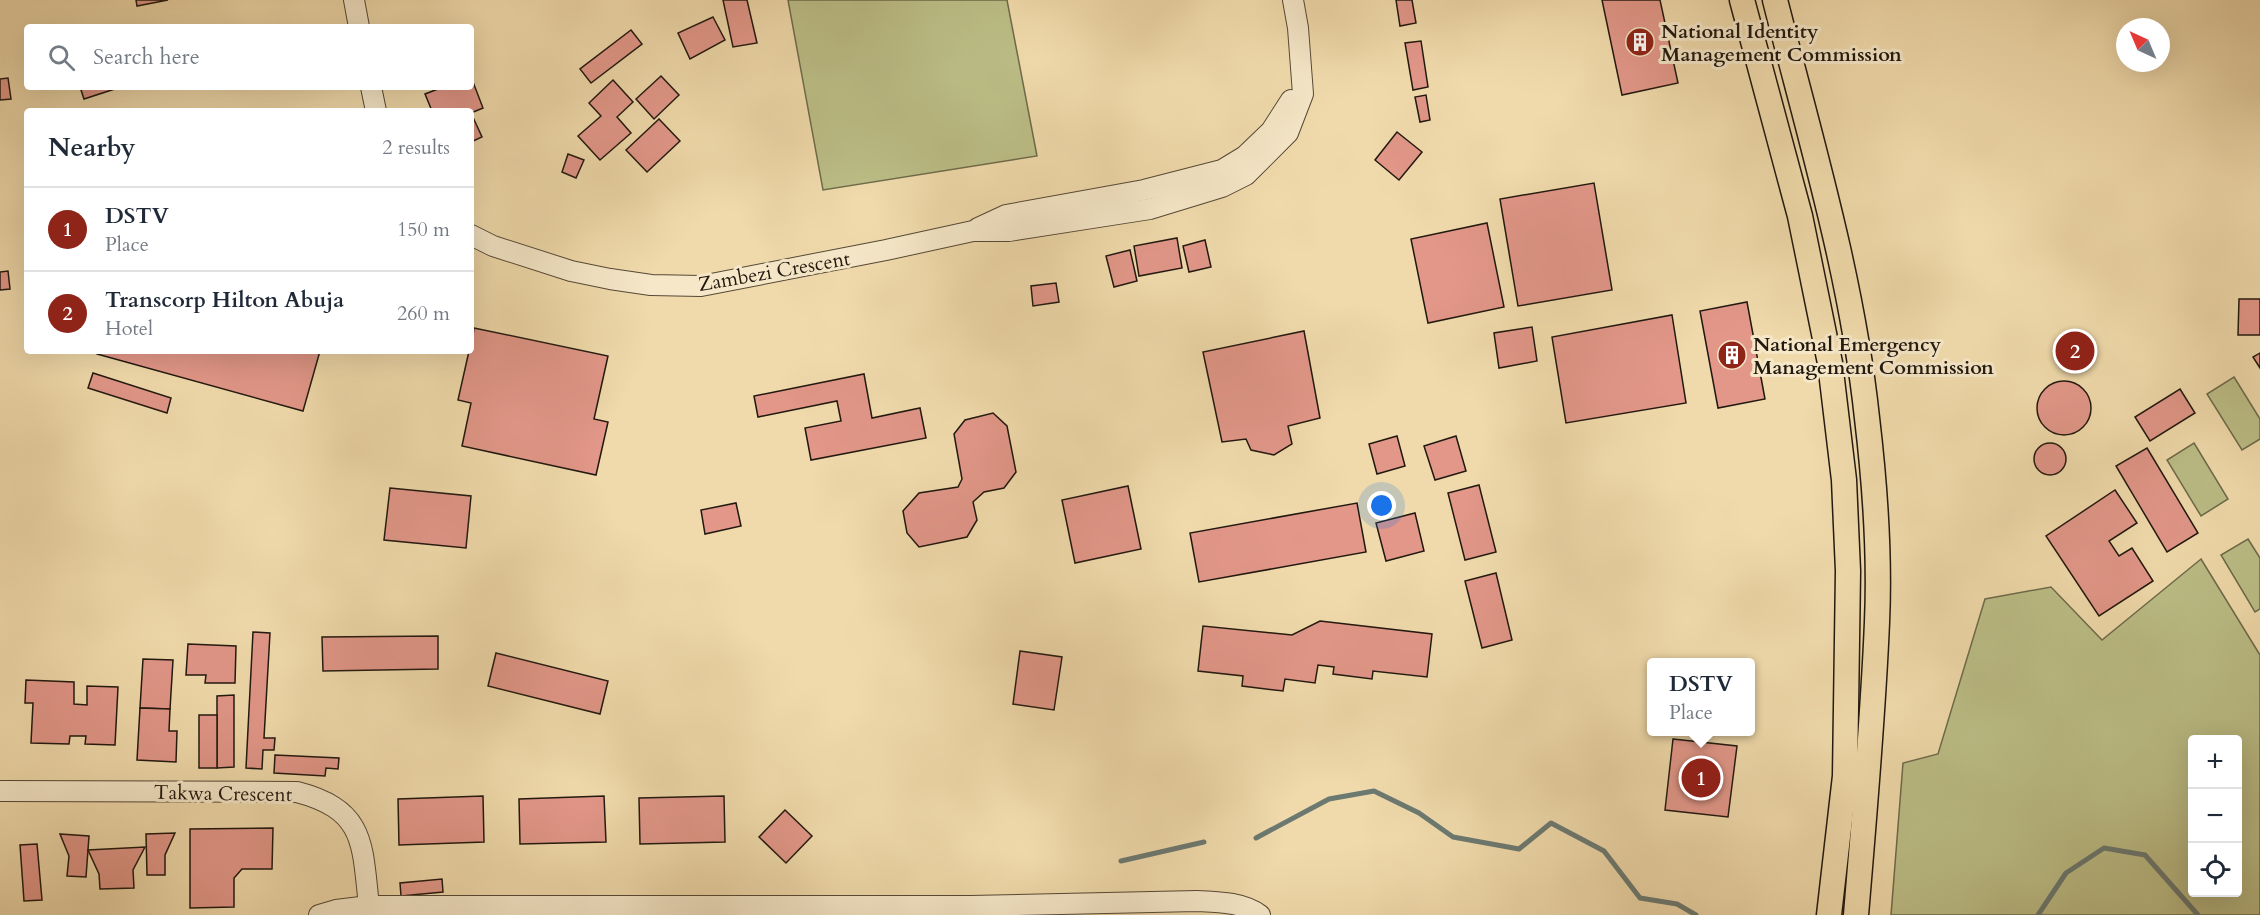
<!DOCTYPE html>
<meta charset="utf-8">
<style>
:root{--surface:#fff;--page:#f6f6f7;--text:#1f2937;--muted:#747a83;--line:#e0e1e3;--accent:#8f2418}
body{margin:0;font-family:Cardo,serif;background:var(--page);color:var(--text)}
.controls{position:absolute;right:18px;bottom:18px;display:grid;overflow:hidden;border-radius:6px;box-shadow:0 6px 24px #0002}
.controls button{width:54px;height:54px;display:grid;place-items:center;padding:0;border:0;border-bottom:2px solid var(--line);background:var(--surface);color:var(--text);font:30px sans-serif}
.compass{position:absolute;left:2116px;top:18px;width:54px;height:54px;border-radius:50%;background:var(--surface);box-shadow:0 6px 24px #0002;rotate:316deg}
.you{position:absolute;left:1382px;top:506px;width:21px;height:21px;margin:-15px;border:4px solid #fff;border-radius:50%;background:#1a73e8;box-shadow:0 0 0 9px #1a73e833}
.badge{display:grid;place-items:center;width:39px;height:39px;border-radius:50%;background:var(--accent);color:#fff;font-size:20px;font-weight:700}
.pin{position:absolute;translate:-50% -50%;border:3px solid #fff;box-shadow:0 2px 6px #0006}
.popup{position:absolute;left:1647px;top:658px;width:108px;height:78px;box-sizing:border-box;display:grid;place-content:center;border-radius:6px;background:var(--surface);filter:drop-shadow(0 2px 4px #0005);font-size:20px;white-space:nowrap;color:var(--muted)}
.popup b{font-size:22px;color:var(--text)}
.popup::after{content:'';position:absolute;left:50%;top:100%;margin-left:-12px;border:12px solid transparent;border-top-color:var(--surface)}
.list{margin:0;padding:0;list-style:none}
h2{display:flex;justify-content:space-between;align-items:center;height:78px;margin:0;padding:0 24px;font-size:26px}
h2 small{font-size:20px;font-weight:400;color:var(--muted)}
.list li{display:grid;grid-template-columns:39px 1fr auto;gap:18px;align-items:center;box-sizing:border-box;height:84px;padding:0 24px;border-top:2px solid var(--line)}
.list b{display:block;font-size:22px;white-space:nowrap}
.list p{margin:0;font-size:20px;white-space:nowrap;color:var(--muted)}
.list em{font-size:20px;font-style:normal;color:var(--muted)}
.icon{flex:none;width:33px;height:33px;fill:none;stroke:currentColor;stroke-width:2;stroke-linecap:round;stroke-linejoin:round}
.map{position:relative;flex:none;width:2260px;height:915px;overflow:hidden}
.search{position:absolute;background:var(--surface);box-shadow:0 6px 24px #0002;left:24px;top:24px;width:450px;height:66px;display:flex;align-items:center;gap:15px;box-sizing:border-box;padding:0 21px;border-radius:6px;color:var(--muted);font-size:22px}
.panel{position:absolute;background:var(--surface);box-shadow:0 6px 24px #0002;left:24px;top:108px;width:450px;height:246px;border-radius:6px}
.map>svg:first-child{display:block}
</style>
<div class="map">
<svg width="2260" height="915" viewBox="0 0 2260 915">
<rect width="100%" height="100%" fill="#f0daab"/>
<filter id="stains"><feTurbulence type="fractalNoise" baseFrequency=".00333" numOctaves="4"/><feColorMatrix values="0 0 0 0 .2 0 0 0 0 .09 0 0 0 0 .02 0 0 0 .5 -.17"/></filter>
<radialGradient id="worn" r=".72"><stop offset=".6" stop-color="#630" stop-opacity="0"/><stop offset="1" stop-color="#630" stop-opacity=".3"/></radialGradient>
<!-- green -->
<g fill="#bcbe87" stroke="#6e6b4b" stroke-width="1.5" fill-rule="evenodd">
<polygon points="788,0 1007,0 1037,156 823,190"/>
<polygon points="2234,377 2260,419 2260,439 2242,450 2207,394"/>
<polygon points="2194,443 2228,499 2201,516 2167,460"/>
<polygon points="2248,539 2260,558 2260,609 2255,612 2221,555"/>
<path d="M2201,559L2260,655V915H1891L1903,763L1938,754L1985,599L2051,587L2102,640ZM2192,740H2238V892H2192Z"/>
</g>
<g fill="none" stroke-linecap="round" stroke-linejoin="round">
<!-- stream -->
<g stroke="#6b7971" stroke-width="5">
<polyline points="1256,838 1329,799 1374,791 1419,813 1453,837 1519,849 1551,823 1604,851 1640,898 1677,904 1696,915"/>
<polyline points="1121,861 1204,842"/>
<polyline points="2038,915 2066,873 2104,848 2145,855 2198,915"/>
</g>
</g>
<!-- building -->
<g fill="#e29789" stroke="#21180f" stroke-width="1.5">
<polygon points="136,0 168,0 137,6"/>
<polygon points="723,0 747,0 757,43 733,47"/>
<polygon points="1396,0 1412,0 1416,23 1400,26"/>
<polygon points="1602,0 1660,0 1678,83 1622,95"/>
<polygon points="713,17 725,40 690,59 678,33"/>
<polygon points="631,30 642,44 591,83 580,69"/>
<polygon points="1421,41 1428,87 1413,90 1405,43"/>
<polygon points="661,76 679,95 654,119 636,99"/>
<polygon points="8,78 11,99 0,100 0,79"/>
<polygon points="613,80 633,102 617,117 631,133 600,160 578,136 601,116 589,103"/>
<polygon points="473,82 483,108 471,113 482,137 471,142 471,111 432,111 425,94 443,87 471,87"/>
<polygon points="80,87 121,87 84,99"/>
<polygon points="1426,95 1430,120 1420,122 1415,97"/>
<polygon points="659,119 680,141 647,172 626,150"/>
<polygon points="1397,132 1422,152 1399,180 1375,160"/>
<polygon points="568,154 584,160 576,178 562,172"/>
<polygon points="1594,183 1612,290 1518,306 1500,199"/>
<polygon points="1487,223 1504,307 1428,323 1411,239"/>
<polygon points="1177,238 1182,268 1139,276 1134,246"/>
<polygon points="1205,240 1211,267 1189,272 1183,246"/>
<polygon points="1130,250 1137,281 1114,287 1106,256"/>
<polygon points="8,271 10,289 0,290 0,272"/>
<polygon points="1056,283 1059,302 1033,306 1031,286"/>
<polygon points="2239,299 2260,299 2260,335 2238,335"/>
<polygon points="1747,302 1765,399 1718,408 1700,311"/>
<polygon points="1672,315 1686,403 1566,423 1552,337"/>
<polygon points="1532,327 1537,361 1499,368 1494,333"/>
<polygon points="474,328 608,356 594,419 608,422 596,475 462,446 471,403 458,400 469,351 471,351"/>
<polygon points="1304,331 1320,418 1288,426 1292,444 1274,455 1251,450 1246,439 1222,442 1203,352"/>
<polygon points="98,351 320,351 303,411 97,354"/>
<polygon points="2260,353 2260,368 2253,357"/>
<polygon points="93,373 171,398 167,413 88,388"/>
<polygon points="864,374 872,418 920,408 926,438 811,460 805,428 841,421 837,401 758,417 754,396"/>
<circle cx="2064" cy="408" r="27"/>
<polygon points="2180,389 2195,413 2150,441 2135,417"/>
<polygon points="993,413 1007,426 1016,472 1004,488 984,492 973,502 977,520 967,537 919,547 907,533 903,511 919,493 958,487 962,479 954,434 965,420"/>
<polygon points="1397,436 1405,466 1377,474 1369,444"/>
<polygon points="1456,436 1466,471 1435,480 1424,446"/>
<circle cx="2050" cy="459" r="16"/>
<polygon points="2147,448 2198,533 2167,552 2116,466"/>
<polygon points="1479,485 1496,552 1465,560 1448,493"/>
<polygon points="1128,486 1141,549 1075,563 1062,500"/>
<polygon points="390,488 471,496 466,548 384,540"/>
<polygon points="2115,490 2137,523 2109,541 2119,556 2132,548 2153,581 2099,616 2046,536"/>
<polygon points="736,503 741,526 705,534 701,510"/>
<polygon points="1357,503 1366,552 1199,582 1190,533"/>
<polygon points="1415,513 1424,551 1386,561 1376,523"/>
<polygon points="1496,573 1512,640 1482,648 1465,581"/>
<polygon points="1320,621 1432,634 1427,677 1373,671 1372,679 1333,674 1334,667 1318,665 1315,683 1285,679 1283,691 1242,686 1243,676 1198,671 1203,626 1292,635"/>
<polygon points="253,632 270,633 264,738 275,738 274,750 263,750 262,769 246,768"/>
<polygon points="438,636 438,669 323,671 322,637"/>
<polygon points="188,644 236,646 235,683 205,683 206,675 186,675"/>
<polygon points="1020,651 1062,657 1054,710 1013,704"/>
<polygon points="496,653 608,681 600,714 488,686"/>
<polygon points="143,659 173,660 170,709 140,708"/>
<polygon points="26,680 74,682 74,704 87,705 87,686 118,687 115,745 85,744 86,736 70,736 69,744 31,743 33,703 25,703"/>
<polygon points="234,695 234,767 217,768 217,696"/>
<polygon points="140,708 170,709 169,731 177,731 176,762 137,760"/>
<rect x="199" y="715" width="18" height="53"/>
<polygon points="1673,739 1737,746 1728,817 1665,810"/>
<polygon points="275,755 339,758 338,769 326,768 325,776 274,773"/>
<polygon points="483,796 484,842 399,845 398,799"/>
<polygon points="604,796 606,842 520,844 519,799"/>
<polygon points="724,796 725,842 640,844 639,798"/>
<polygon points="785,810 812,836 786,863 759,837"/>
<polygon points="273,828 272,869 242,869 234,878 234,907 190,908 190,829"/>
<polygon points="175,833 165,855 165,875 147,875 146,834"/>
<polygon points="60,834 89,836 86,877 67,876 69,856"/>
<polygon points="37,844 42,900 24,901 20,845"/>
<polygon points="145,847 133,870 134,888 100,889 99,874 88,850"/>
<polygon points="442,879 443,892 401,896 400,883"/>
</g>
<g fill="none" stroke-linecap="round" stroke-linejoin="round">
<!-- minor casing -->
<g stroke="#554836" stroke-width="22">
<g id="minor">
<polyline points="354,0 359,27"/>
<polyline points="371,87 376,111"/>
<polyline points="978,228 1006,215 1144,190 1222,170 1245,156 1271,131 1291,100"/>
<polyline points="471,235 493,246 571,271 610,279 651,285 701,286 886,250 973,231 1009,231 1150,209 1222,187 1246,175 1288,133 1303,94 1298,28 1293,0"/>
<path d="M0,791L297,792C366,810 362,844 369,906"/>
<path d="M319,915L336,910L369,906H970L1197,901C1218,902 1242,902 1260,915"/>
</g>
</g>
<!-- major casing -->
<g stroke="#21180f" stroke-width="27">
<g id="major">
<polyline points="1742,0 1800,216 1830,363 1844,480 1848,571 1845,776 1829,915"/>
<path d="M1775,0C1810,138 1852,276 1867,418C1875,485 1880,555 1877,622C1873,720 1864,818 1856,915"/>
</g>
</g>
<!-- minor -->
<use href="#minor" stroke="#f5e7c8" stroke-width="20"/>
<!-- major -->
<use href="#major" stroke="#f0daab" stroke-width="24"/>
</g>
<!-- icons -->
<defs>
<g id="building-disc" transform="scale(1.5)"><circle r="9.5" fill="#8f2418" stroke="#f5e7c8"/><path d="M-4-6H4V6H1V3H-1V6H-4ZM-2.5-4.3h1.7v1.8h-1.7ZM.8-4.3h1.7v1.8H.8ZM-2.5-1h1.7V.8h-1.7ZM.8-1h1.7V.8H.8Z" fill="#fff"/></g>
</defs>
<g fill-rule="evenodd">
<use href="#building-disc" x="1640" y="42"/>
<use href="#building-disc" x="1732" y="355"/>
</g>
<g text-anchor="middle" stroke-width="6" stroke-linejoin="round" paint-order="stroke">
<!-- poi labels -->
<g font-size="20" font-weight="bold" fill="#21180f" stroke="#f5e7c8" text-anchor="start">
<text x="1661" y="38">National Identity<tspan x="1661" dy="23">Management Commission</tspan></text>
<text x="1753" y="351">National Emergency<tspan x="1753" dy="23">Management Commission</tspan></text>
</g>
<!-- street labels -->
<g font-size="20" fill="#21180f" stroke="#f5e7c8">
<text transform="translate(774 271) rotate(-10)" y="7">Zambezi Crescent</text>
<text transform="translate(223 793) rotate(1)" y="7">Takwa Crescent</text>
</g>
</g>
<rect width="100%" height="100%" filter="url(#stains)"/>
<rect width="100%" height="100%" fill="url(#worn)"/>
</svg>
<div class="controls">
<button>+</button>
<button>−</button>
<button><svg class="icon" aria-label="locate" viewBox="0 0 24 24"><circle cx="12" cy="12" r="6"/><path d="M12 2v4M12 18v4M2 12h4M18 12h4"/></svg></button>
</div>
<svg class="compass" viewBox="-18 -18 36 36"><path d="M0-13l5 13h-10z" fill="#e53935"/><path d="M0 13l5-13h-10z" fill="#747a83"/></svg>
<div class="you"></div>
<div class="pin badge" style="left:1701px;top:778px">1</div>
<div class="popup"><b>DSTV</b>Place</div>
<div class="pin badge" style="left:2075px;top:351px">2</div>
<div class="search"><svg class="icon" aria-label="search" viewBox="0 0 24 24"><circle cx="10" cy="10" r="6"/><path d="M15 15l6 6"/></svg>Search here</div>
<section class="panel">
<h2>Nearby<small>2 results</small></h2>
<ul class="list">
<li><span class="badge">1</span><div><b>DSTV</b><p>Place</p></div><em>150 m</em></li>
<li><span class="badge">2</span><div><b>Transcorp Hilton Abuja</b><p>Hotel</p></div><em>260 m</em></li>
</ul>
</section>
</div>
